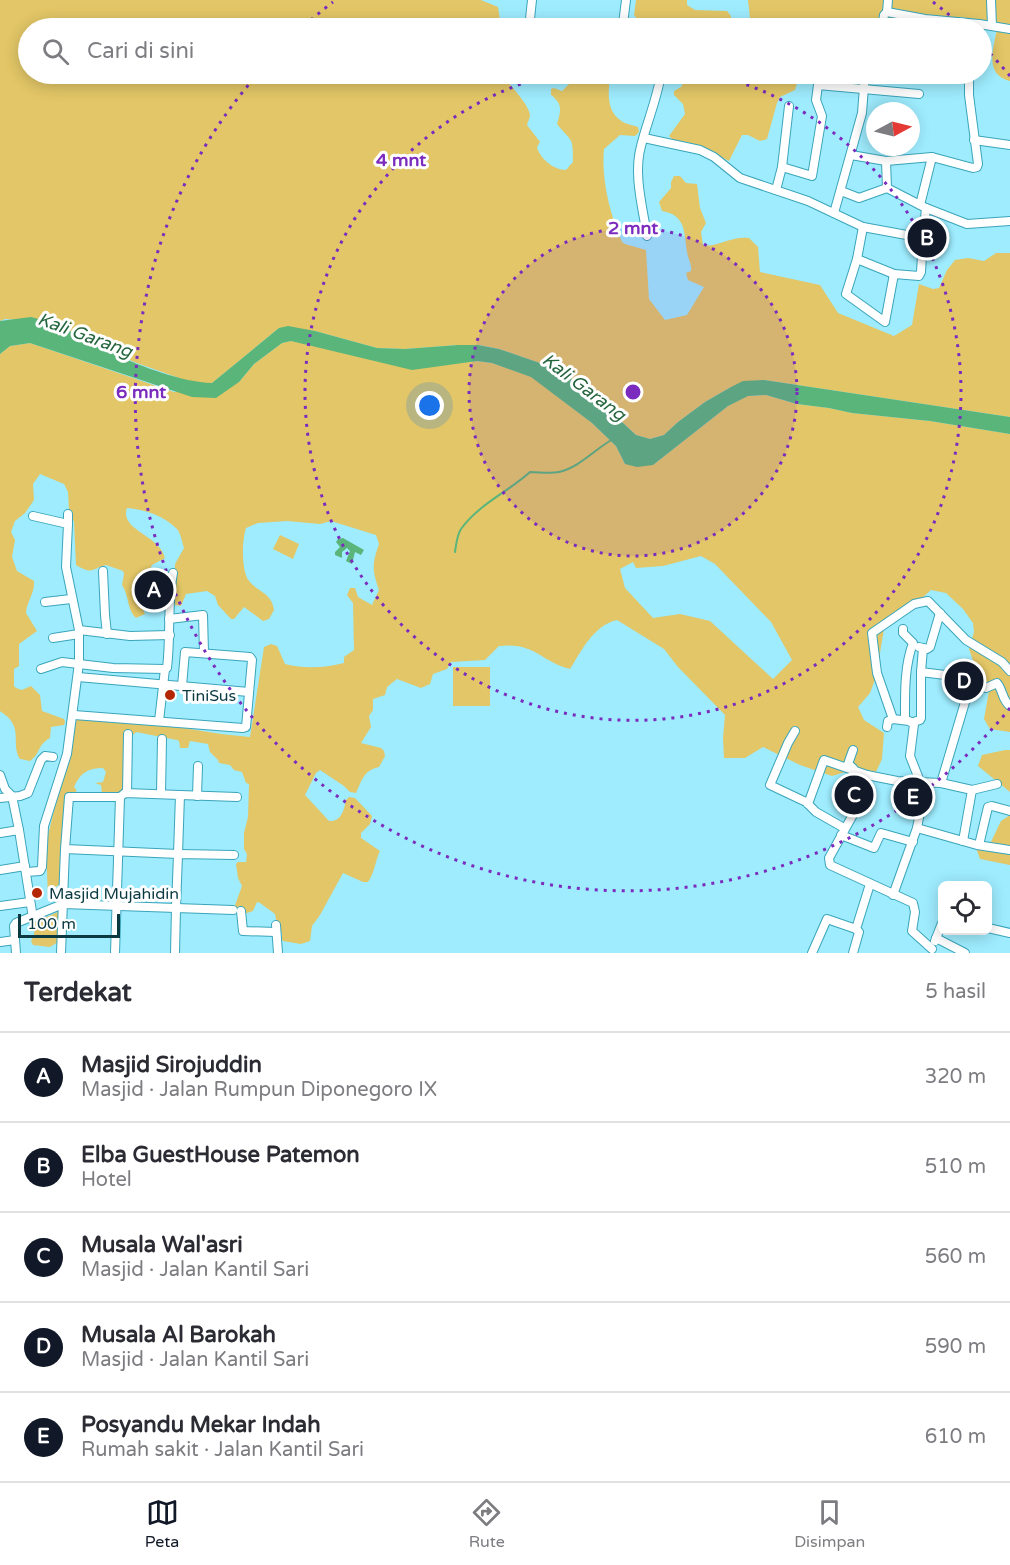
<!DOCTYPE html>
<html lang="id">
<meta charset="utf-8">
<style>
:root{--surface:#fff;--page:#f7f7f7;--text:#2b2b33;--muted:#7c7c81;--line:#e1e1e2;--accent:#111827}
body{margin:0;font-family:"Varela Round",sans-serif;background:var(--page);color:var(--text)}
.controls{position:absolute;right:18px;bottom:18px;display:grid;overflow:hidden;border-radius:9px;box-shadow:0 3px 15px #0003}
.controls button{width:54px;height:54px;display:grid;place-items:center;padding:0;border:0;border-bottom:2px solid var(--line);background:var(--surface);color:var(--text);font:30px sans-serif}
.compass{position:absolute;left:866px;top:102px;width:54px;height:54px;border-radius:50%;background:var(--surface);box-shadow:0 3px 15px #0003;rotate:83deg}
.scale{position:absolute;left:18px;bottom:15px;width:102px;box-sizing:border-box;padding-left:6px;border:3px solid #0a3942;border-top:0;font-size:16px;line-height:21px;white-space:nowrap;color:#0a3942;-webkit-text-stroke:4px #fff;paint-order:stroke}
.you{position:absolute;left:430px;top:406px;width:21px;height:21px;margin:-15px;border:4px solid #fff;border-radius:50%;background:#1a73e8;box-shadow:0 0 0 9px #1a73e833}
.badge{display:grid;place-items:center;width:39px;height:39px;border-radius:50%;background:var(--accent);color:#fff;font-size:20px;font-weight:700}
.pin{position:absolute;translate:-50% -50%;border:3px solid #fff;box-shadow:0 2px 6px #0006}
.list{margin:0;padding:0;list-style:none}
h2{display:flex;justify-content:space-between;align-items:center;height:78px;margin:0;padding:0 24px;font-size:26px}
h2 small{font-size:20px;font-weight:400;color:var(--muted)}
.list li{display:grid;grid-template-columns:39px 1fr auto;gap:18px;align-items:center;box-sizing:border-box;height:90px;padding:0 24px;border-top:2px solid var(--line)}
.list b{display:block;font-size:22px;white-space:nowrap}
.list p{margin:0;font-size:20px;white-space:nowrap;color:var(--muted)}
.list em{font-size:20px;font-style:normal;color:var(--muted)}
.icon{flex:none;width:33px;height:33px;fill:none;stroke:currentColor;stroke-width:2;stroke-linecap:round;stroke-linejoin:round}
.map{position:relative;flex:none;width:1010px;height:953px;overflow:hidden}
.search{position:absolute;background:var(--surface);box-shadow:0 3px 15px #0003;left:18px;right:18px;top:18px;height:66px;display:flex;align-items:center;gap:15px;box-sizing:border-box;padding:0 21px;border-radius:33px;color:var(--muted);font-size:22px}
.sheet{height:528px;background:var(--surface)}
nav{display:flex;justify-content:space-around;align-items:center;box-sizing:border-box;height:84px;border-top:2px solid var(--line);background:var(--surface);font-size:16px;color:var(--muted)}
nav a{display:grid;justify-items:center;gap:3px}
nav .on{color:var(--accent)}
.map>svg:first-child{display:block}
</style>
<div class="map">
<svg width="1010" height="953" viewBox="0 0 1010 953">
<rect width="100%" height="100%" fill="#9eecfe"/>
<!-- green -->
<g fill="#e2c667" fill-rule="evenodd">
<path d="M0,0H481L498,7L500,20L504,28H28V74H505V79C511,85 530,107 530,115C530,118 528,121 527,125L540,142L537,147C540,159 554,170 566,170L573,162C573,135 572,143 557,124C561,110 563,104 551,95V89L554,88L562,91L571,82V74H610C609,89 605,109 620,120C624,124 633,125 638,127L639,132L635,136L620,135L604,149C601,180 610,214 622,242L625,244L646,250L649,299L665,320L687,315L704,287L688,280L686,273L691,271C692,264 688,259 687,252C684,232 686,215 662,211L659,202L671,188V182L674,176H680L686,183L697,184L700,208L706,223L701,232L703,245C717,248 730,236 749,238L758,247L760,272L820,285L838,313L894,336L912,325L919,284L933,289L939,288L947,270L955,260L968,258L984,261L996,253H1010V417L764,380L731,387L705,402L678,422L664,435L650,439L636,435L585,388L557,369L499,349L479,345H458L405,349L377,348L315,331L279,328L211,384L193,383L134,362L52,322L5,319L0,321Z"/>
<polygon points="636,0 687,0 687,5 695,10 727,11 731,16 731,28 668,28 658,21 638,20 634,15"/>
<path d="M748,0H1010V81C981,74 996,43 998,22L960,17L954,18L949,23V28H751Z"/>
<polygon points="688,74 800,74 795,90 780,97 777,103 767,139 760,141 748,135 742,135 729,161 694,144 682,141 677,144 669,136 685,114 683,104 674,95 674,91 681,87"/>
<path d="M291,341L450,364L477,361L492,363L532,377L592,423L616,446L625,464L653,465L728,406L747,396L766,395L797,404L829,408L852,413L930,421L1010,434V732L990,729L984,719L989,691L980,680L969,649L974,632L973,623L963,609L946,593L931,590L920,600L885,623L876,677L870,693L858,707L864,720L884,733L882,759L876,772L852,770L832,776L800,765L763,747L745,758H724L723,738L725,715L678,667L664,649L617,620C593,626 582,650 570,669C540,661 535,642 499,646L485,660L451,662L447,669L433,674L430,684L421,688L397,679L387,687L385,695L373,699V710L369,716L371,727L361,743L381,748L384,751L385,756L379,767C364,770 362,780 356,793L350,792L344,786L320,770L316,773L305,795L329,821C342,822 344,809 346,800L349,797L355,798L372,816L370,824L361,833V838L380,851C375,861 375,872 368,882H363L343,873L320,915L312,926L310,941L301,944L283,941L281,938L282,933L277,925L275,914L260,903L257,902L253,911L238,916L236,914L234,908L242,886L238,878L236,864L238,862H246L247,854L244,849V833L248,817L249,784L246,783L242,772L234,770L230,765L219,763L218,760L210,752L208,744L190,741L188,748H180L179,741L177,740L136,732L131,737L126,786L122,792L102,793L101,785L95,783L103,782L106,772L103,768C88,768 80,773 74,787L77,791L67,796L61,883L52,890L48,899L46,844L75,722L78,719L165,725L221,734L250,737L264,647L271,644L277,646L285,664C304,669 325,668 344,663V657L354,650L353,603L347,595L350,588H355L358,597L372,605L379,590C372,570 372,564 379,544L376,535L331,521L320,524L287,521L258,523L246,528C242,540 241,571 249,581C258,592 272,593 274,610L269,619L263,621L244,607L234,619H231L218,605L215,596L207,591L186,594L181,606L175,605L173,602L175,564L184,548C182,542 181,534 177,529C165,516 144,509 127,508C119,530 160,535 165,558L152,565L141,589V605L145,614L136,618C127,610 129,595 122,585L124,574L123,571L106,565C91,569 93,575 76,565L74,522L69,510L68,492L64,484L40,474L33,484L34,500L25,513L15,521L11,532L15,540L12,557L17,571L34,581C35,593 27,601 26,613L37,631L19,644V666L14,669V686L16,688L22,690L31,686L40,695L42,711L64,719L65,722L64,725L51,727L50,738C37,745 41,753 30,761L20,759C12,747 20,733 11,721C9,717 4,714 0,711V354L10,346L30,343L174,392L239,382L254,364L282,343ZM701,556L715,564L771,622L792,660L773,679L710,621L680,614L653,618L625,588L620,569L633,562L636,568L663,566Z"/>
<polygon points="280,535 299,544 293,559 273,549"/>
<rect x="453" y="667" width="37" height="39"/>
<polygon points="1005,750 1010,750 1010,792 978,766 982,755"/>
<polygon points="1010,815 1010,865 980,859 976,848 990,844 1001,821"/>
<polygon points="58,912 60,919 58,942 50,947 33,945 31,941 34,935 35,922"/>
</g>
<!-- water -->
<g fill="#59b57a">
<path d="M31,317C62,324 87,340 115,354C142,367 182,382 212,383L279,328L288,326L315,331L377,348L405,349L458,345H478L499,349L557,369L585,388L636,435L650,439L664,435L678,422L705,402L731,387L743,381L764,380L1010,417V434L930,421L852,413L829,408L797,404L766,395L748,396L728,406L653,465L637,467L625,464L616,446L592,423L531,377L492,363L477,361L412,370L291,341L282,343L254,364L239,382L216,398L192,397L30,343L10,346L0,354V321Z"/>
<polygon points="343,538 364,550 361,555 355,552 352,564 346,561 350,551 347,548 342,552 342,558 335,555 335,552 340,547 336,542 338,539"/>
</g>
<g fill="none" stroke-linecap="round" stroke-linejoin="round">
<!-- stream -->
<path stroke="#59b57a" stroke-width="2" d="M455,552C456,545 457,535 461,529C479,504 508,492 530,472C539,472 550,474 559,472C580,467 595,449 613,439"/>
<!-- street casing -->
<g stroke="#3aa5ba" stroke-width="10">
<g id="street">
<polyline points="626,0 623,24 640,28"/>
<polyline points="991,0 992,26"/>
<polyline points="887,12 888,0"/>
<polyline points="529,28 532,0"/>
<polyline points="669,28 672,26 682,28"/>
<polyline points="882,28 884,15 887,12 925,19 979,24"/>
<polyline points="978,28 979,24 1010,29"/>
<polyline points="818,85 820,74"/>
<polyline points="644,138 700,150 714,157 740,178 808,201 863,227 923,238 926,208 920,205 932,157 973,168 977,167 978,164 969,95 969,74"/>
<polyline points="974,140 1010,145"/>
<polyline points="851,155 886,161 932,157"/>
<polyline points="886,161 887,188"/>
<polyline points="782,167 789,106"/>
<polyline points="776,190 782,167 812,176 822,116 816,100 818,85 919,94"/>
<polyline points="841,191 859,198 887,188 920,205"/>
<polyline points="926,208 967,224 1010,221"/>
<polyline points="834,213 862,113 865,74"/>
<polyline points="863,227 857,259 894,274 919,276 921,272 923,238"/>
<path d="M647,236C643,208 633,175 641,146C647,122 657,99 661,74"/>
<polyline points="857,259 846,294 885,322 894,274"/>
<polyline points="68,524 68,514"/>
<polyline points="103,571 105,615 107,634"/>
<polyline points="45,602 71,599"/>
<polyline points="169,619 203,615 204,653"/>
<path d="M903,629V633L913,643C904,667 905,695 905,720"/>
<polyline points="79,630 130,636 170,635"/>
<polyline points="53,638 79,634"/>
<polyline points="919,647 927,649 930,647 940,613"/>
<polyline points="41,669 62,662 113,668 165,669"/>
<polyline points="921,672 953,676 956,682 968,689"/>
<polyline points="78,677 249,692"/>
<polyline points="952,691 956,682"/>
<polyline points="74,715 243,728 246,727 252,660 250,657 185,652 182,686"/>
<path d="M159,721L165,669L167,668C171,636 167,605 173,573"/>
<polyline points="913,722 920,720 921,718 921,672 923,648"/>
<polyline points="887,727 888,721 893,719"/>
<polyline points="795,731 788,743 770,785 806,802 816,812 844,828"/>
<polyline points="853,750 848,764 853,768"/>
<polyline points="0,775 5,789 12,796 19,830 33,918"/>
<polyline points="867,775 860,802 829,858 830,865 913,903 915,912 912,931 932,949"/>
<path d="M941,783L971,682L986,688L997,683C1003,690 1002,700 1010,706"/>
<polyline points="972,790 997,784"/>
<polyline points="127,793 128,734"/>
<polyline points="161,794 162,739"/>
<polyline points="180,795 237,797"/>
<polyline points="197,796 198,766"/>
<polyline points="0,798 20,796 28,793 41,760 45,756 53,757"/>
<polyline points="808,804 824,760 867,775 897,781 941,783 972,790 963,841"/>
<polyline points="917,828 977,845 1010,850"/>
<polyline points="0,833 19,830"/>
<polyline points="841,835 874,848 881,833 913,842"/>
<polyline points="979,845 988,807 992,806 1010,811"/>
<polyline points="0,870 25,866"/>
<polyline points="26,872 40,871 42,867 44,826 67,754 79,663 79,630 66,567 68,524 33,516"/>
<polyline points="893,895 917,828 923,796 921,784 910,756 914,724 909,721 893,719 877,673 872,633 914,604 928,601 966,640 1002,662 1010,671"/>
<polyline points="0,906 30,902"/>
<polyline points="241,911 243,931 276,932"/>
<polyline points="276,925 278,953"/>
<polyline points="988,928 1010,933"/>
<polyline points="936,938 965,953"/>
<polyline points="935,941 942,923"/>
<polyline points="0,942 15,940"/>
<polyline points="16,953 14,926 16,923 63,904 176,908 178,854 234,855"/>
<polyline points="61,953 65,849 69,797 120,797 125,793 180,795 178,854 65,849"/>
<polyline points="115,953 120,797"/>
<polyline points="175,953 176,908 233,910"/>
<polyline points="812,953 827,919 856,929"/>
<polyline points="853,953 859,932 856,929 870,884"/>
</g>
</g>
<!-- street -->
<use href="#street" stroke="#fff" stroke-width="8"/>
</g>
<!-- distance rings -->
<circle cx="633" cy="392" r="164" fill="#7b2cbf" fill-opacity=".12"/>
<g fill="none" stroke="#7b2cbf" stroke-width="3" stroke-dasharray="3 6">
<circle cx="633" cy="392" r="164"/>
<path d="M712 74A328 328 0 1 1 554 74"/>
<path d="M1010 708A492 492 0 1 1 256 76M304 26A492 492 0 0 1 333 2M933 2A492 492 0 0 1 962 26M984 47A492 492 0 0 1 1010 76"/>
</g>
<!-- markers -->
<g fill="#b32704" stroke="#fff" stroke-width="2">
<circle cx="170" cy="695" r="6"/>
<circle cx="37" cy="893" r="6"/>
</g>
<g text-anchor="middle" stroke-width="6" stroke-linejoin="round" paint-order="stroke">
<!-- poi labels -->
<g font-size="16" fill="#0a3942" stroke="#fff" text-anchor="start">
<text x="182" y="701">TiniSus</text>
<text x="49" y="899">Masjid Mujahidin</text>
</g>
<!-- water labels -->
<g font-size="18" font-style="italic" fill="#25663e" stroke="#fff">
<text transform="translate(85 335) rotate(20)" y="6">Kali Garang</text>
<text transform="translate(584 387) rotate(37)" y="6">Kali Garang</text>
</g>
</g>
<circle cx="633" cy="392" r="9" fill="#7b2cbf" stroke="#fff" stroke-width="3"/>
<g font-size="18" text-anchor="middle" font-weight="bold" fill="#7b2cbf" stroke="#fff" stroke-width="6" stroke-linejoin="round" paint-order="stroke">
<text x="401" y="166">4 mnt</text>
<text x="633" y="234">2 mnt</text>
<text x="141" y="398">6 mnt</text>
</g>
</svg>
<div class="controls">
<button><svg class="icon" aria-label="locate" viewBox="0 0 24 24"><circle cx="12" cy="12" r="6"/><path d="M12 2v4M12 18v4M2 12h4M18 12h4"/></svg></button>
</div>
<svg class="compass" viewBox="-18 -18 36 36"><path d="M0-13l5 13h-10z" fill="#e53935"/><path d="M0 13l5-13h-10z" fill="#7c7c81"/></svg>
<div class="scale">100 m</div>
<div class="you"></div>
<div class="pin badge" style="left:154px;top:590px">A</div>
<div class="pin badge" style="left:927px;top:238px">B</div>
<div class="pin badge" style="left:854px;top:795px">C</div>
<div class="pin badge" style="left:964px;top:681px">D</div>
<div class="pin badge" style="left:913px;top:797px">E</div>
<div class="search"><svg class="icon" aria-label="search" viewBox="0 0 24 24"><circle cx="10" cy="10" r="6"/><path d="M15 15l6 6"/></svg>Cari di sini</div>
</div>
<section class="sheet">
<h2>Terdekat<small>5 hasil</small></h2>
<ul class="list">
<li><span class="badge">A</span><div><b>Masjid Sirojuddin</b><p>Masjid · Jalan Rumpun Diponegoro IX</p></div><em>320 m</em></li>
<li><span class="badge">B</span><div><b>Elba GuestHouse Patemon</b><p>Hotel</p></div><em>510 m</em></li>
<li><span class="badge">C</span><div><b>Musala Wal'asri</b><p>Masjid · Jalan Kantil Sari</p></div><em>560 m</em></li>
<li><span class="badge">D</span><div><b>Musala Al Barokah</b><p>Masjid · Jalan Kantil Sari</p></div><em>590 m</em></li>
<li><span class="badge">E</span><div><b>Posyandu Mekar Indah</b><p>Rumah sakit · Jalan Kantil Sari</p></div><em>610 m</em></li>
</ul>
</section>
<nav>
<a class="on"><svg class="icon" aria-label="map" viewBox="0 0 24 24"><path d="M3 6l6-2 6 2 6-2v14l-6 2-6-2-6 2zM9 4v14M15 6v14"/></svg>Peta</a>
<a><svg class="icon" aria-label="directions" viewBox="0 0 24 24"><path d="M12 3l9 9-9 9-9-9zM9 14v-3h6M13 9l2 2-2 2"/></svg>Rute</a>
<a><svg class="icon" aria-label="saved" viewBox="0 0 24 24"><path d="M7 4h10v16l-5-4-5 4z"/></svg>Disimpan</a>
</nav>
